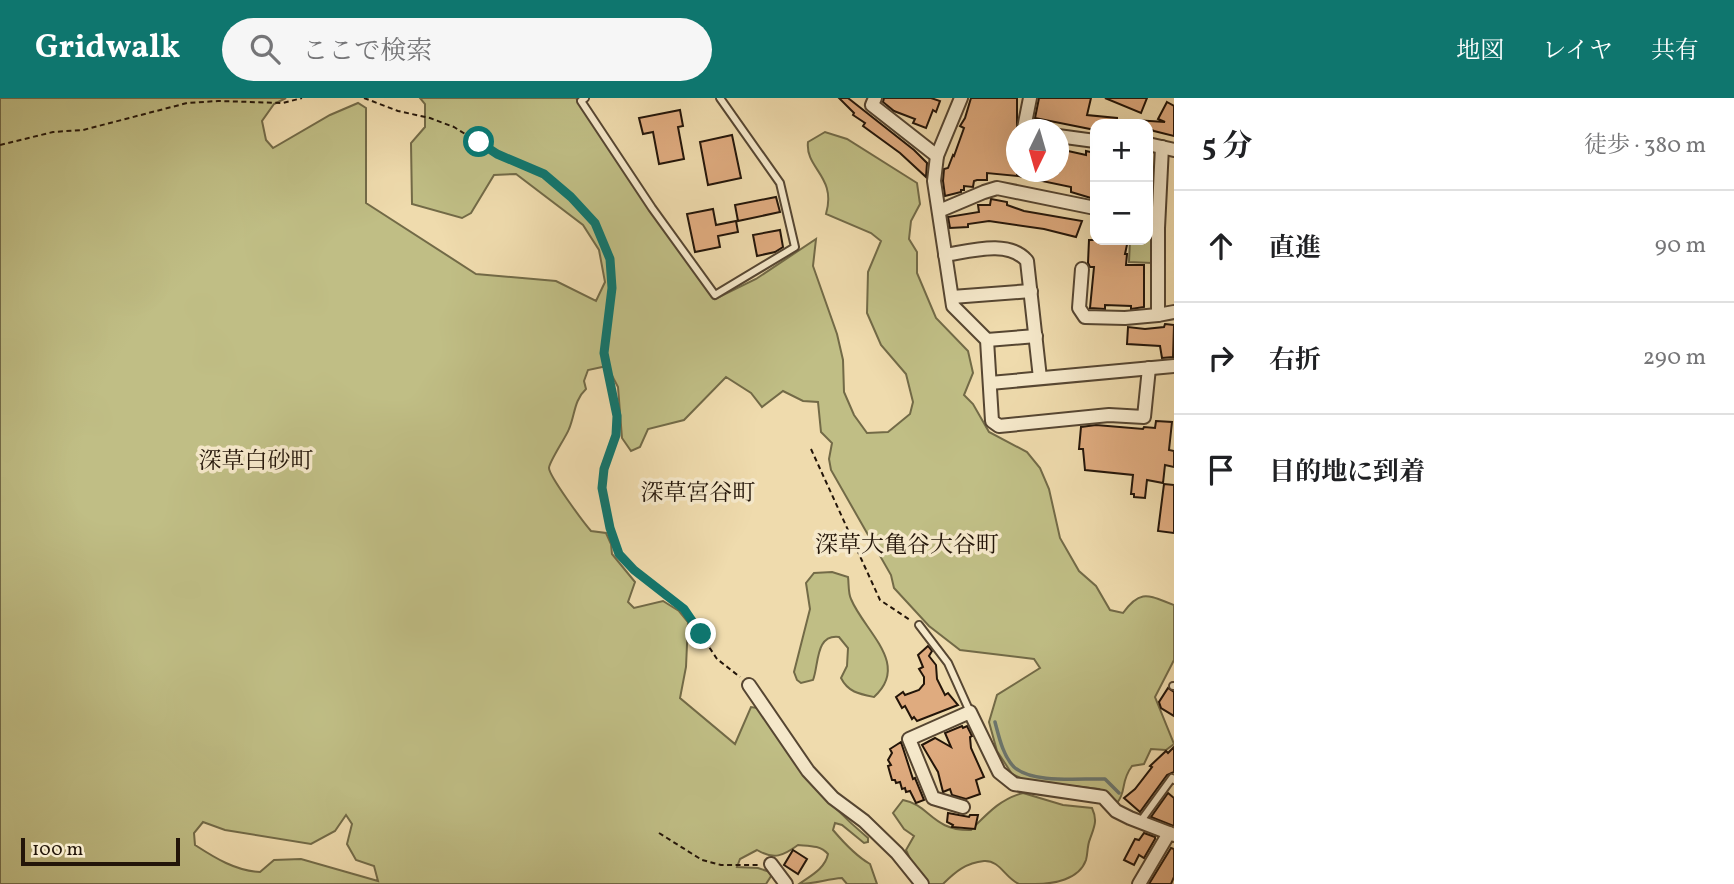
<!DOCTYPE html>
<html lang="ja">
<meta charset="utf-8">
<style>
:root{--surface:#fff;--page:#f6f6f6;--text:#202124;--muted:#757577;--line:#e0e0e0;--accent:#0f766e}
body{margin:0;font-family:Vollkorn,"Noto Serif JP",serif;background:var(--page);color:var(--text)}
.controls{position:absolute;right:21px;top:21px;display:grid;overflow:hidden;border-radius:14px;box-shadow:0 7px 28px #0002}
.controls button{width:63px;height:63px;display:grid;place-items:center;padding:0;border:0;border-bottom:2px solid var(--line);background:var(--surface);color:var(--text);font:35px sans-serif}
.compass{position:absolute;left:1006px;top:21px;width:63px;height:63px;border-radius:50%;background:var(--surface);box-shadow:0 7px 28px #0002;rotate:185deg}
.scale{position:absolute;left:21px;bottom:18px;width:159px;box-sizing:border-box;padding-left:7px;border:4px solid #231509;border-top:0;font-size:19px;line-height:24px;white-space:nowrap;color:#231509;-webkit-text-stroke:5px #f5e8ca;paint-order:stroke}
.stop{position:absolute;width:21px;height:21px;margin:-16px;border:5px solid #0f766e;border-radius:50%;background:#fff}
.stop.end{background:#0f766e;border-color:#fff;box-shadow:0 2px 7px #0008}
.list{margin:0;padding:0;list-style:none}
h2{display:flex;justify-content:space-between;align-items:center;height:91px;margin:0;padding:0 28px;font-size:30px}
h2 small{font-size:23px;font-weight:400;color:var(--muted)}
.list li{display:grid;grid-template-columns:46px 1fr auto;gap:21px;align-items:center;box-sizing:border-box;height:112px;padding:0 28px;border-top:2px solid var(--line)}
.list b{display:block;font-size:26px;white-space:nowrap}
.list em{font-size:23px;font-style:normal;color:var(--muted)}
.icon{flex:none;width:38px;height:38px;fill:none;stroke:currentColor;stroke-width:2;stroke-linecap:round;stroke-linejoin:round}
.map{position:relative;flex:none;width:1174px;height:786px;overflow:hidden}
header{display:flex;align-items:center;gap:42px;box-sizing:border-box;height:98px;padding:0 35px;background:var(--accent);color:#fff}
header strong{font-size:33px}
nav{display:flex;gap:38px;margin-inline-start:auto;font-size:24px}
.search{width:490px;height:63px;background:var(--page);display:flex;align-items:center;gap:18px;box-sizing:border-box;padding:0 24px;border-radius:38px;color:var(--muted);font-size:26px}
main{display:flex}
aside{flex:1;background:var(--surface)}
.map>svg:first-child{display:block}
</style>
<header>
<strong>Gridwalk</strong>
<div class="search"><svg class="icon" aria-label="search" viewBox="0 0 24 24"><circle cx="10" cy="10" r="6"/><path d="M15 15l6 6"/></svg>ここで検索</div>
<nav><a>地図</a><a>レイヤ</a><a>共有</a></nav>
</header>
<main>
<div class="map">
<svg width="1174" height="786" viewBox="0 0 1174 786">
<rect width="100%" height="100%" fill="#efdbad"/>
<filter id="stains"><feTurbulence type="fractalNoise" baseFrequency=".00286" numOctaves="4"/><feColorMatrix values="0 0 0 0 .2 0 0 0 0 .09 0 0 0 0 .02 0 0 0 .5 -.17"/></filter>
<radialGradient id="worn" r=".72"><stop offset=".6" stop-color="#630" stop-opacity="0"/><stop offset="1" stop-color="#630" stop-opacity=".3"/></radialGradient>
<!-- green -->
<g fill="#c0be85" stroke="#726a47" stroke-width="2" fill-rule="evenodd">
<path d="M0,0H286L274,6L262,23L266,42L273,50L330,17L358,5L366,10V105L476,176L556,183L596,203L605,184L599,152L583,127L516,76L494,77L471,115L462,120L412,106L411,45L425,29V6L420,0H576L634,89L715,201L756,181L816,141L813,168L837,236L843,262L844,294L854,317L867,335L888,334L910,316L913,304L906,276L881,247L867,215L868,174L881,143L871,135L826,116C837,78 805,71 808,44L825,34L847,41L917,85L920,106L911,123L909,141L917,154V175L936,220L968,253L973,275L964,297L973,306L989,334L1027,354L1040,370L1049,391L1060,440L1079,473L1096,488L1110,512L1123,515C1141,490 1149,498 1174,507V562L1155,599L1174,646L1166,652L1151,651L1144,666L1132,668C1120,684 1127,693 1117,705L1099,691L1027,683L1012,676L997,653L989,624L997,597L1040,570L1034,561L960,552L929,528L894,490L891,477L831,372L829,361L832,345L821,334L818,304L803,303L783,293L762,309L751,295L726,279L684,322L648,331L640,349L631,353L622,340L618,289L607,268L588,272L584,283L586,291C574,302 575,317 569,331C566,339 549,364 549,370C549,378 584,425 591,433L606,435L611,446L612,456L635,484L628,504L634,510L663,503L679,513L688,524L686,569L680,600L735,646L751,609L764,611C796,666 819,699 868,740V744L864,745L842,727L835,725L833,732C844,745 856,758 870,766L877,786H847L842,780C827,781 814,786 799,786C810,778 825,771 828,756C820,747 809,748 798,747C783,758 774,762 757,752L740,761L737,769L758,770L773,775L766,786H0ZM346,717L352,726L347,746L356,762L374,768L378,783L301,761L274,762L260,774C236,773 215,760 195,747L194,735L203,724L225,732L311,746L335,733Z"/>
<polygon points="1148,131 1153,139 1152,165 1129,164 1130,142 1148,142"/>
<path d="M832,474L848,479C849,486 848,495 851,501C864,533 911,566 874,599C859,596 848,594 841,580L847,568L848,550L839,539C815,536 819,567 813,582L801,585L797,582L794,574L810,511L806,485L814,475Z"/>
<path d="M1023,695L1063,707L1092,710C1098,723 1094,729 1090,741C1087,748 1088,755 1086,762C1079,782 1053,786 1035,786C1031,786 1023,786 1019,786C1005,780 1000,762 984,763C966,765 956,773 943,786H926L915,772L906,752L914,738L904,731L893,715L903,702C930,707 932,733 971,732C987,716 1000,701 1023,695Z"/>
</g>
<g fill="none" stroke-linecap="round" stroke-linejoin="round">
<!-- stream -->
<path stroke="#6c776f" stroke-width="3.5" d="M995,624C999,639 1003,658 1014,669C1033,686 1081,680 1105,681L1119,695"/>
</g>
<!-- building -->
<g fill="#dfab7f" stroke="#231509" stroke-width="2">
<polygon points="839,0 848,0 914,52 927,65 926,79 900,55 863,28 865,25 853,17 854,15"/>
<polygon points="884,0 931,0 940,3 936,14 933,12 926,30 913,25 915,21 894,13 883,4"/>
<polygon points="971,0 1017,0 1017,78 987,75 987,82 977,82 974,83 973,89 964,88 964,92 961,92 961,94 945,98 943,83 944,71 948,70 953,57 954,58 964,30 960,28 965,20"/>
<polygon points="1039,0 1091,0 1087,17 1117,20 1117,26 1095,26 1095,32 1035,20"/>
<polygon points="1105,0 1147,0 1141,15"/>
<polygon points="1167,4 1174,8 1174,38 1154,33 1148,30 1148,26 1134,26 1135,22 1165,24 1158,21"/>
<polygon points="680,12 683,28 678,29 684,61 659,66 653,34 643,36 639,20"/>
<polygon points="732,37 741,80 708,87 700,44"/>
<polygon points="1059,51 1086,57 1086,53 1095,55 1095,95 1093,95 1091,100 1071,94 1071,89 1018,78 1018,74 1059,74"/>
<polygon points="776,99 780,114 738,123 735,107"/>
<polygon points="991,101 1007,104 1007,107 1024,113 1082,123 1076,139 1044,131 989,123 968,126 968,129 950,130 948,119 979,114 978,107 990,107"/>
<polygon points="713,111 716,127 736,123 738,134 718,138 720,149 695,154 687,116"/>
<polygon points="780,132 783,149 775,154 757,158 753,137"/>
<polygon points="1089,142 1128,142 1125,156 1127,156 1126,167 1144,167 1144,209 1131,211 1131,208 1105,207 1105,211 1090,210 1094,169 1090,169 1088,165"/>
<polygon points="1165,226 1174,227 1173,259 1162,260 1160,248 1127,246 1128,229 1145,231 1164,229"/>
<polygon points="1156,323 1172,324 1169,352 1174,353 1174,369 1165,367 1163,385 1147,382 1145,400 1134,399 1134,396 1131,396 1133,377 1085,372 1083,351 1079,351 1081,329 1096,327 1143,331 1144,329 1155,330"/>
<polygon points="1164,386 1174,387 1174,435 1158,433"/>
<polygon points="928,548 932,553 929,558 936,567 937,581 945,597 948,595 958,607 917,623 914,619 912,621 905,608 902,610 896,599 903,594 905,597 919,592 924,586 924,579 919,571 923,569 918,557"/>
<polygon points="1168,590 1174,594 1174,618 1161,610 1159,604"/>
<polygon points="962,628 963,630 967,628 972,638 970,639 971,650 984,679 976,682 980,696 966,701 952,697 950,691 943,694 938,674 922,647 935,640 951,649 945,635"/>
<polygon points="901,644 913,681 915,680 924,702 916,705 910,693 906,694 905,690 902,691 900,684 896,685 895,682 892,682 888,668 891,667 888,662 892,655 890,651"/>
<polygon points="1174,649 1174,674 1167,677 1140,714 1124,700 1135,691 1152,669 1150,668 1166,653 1168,655"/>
<polygon points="1168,695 1174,700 1174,728 1151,719"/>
<polygon points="948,715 969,719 970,717 978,717 975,731 952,729 953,727 947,724"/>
<polygon points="1144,735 1155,739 1155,741 1144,760 1139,757 1134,767 1124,762 1135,741 1139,742"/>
<polygon points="1171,750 1174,751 1174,779 1171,786 1149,786"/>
<polygon points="793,752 807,761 798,776 784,767"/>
</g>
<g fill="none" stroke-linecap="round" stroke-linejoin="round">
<!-- lane casing -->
<g stroke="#564632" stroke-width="10">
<g id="lane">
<polyline points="585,0 581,3 652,110 715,197 795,149 780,85 720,0"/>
<polyline points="919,527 948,565 970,614"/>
<polyline points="1173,588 1174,588"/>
<polyline points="1140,724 1172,680 1174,682"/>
</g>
</g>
<!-- street casing -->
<g stroke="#564632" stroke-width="16">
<g id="street">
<polyline points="875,0 872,7 937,58"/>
<polyline points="961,0 937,58 934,83 953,208 987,242 992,323 999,328 1109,317 1144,319 1149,270"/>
<polyline points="1030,0 1024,30 1032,32"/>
<polyline points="1058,38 1095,43"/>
<polyline points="1148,46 1174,52"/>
<polyline points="1162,49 1158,130 1158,217 1174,214"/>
<polyline points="939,113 984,94 997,90 1095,110"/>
<path d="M945,157C970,153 1009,141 1027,163L1040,280"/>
<polyline points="1082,171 1079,210 1085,219 1125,220 1158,217"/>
<polyline points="952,199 1031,193"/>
<polyline points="987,242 1036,238"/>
<polyline points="990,285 1174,268"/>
<polyline points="749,587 808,673 833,700 864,723 897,755 922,786"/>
<polyline points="963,709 933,700 909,641 970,614 999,674 1014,686 1103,699 1116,713 1130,720 1174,737"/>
<polyline points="771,766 786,786"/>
<polyline points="1139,786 1169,735"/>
</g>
</g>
<!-- path -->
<g stroke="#231509" stroke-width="2" stroke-dasharray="5 3.5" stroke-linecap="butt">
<polyline points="364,0 398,13 430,20 454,29 497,56 544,76 595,125 610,161 612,190 604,255 617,318 616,337 604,371 602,390 610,430 619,456 634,472 684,511 717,561 740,579"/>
<polyline points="0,47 53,34 83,32 187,5 218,3 283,5 302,0"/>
<polyline points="811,351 880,502 910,522"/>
<polyline points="659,735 702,762 721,767 760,767"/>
</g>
<!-- lane -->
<use href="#lane" stroke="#f5e8ca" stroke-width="6"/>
<!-- street -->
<use href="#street" stroke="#f5e8ca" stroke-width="12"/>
</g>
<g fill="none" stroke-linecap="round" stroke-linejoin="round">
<!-- route -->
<polyline stroke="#0f766e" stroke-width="9" points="479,44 497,56 544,76 571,99 595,125 610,161 612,190 604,255 617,318 616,337 604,371 602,390 610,430 619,456 634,472 684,511 701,536"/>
</g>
<g text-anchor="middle" stroke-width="7" stroke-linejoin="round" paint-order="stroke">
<!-- neighbourhood labels -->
<g font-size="23" fill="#231509" stroke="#f5e8ca">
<text x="256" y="370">深草白砂町</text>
<text x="698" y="402">深草宮谷町</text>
<text x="907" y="454">深草大亀谷大谷町</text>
</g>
</g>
<rect width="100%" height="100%" filter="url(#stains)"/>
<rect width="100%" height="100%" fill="url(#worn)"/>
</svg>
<div class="controls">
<button>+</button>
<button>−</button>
</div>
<svg class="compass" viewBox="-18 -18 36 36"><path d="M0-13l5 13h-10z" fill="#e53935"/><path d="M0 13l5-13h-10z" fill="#757577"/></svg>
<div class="scale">100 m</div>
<div class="stop" style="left:479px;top:44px"></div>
<div class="stop end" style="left:701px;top:536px"></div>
</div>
<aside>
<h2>5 分<small>徒歩 · 380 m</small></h2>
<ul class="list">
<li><svg class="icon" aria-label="ahead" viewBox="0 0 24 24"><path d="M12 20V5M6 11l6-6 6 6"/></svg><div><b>直進</b></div><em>90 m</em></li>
<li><svg class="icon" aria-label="right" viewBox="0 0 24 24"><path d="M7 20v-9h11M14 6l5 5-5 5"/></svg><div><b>右折</b></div><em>290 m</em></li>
<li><svg class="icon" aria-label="arrive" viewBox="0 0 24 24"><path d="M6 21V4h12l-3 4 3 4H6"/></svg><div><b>目的地に到着</b></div></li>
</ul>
</aside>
</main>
